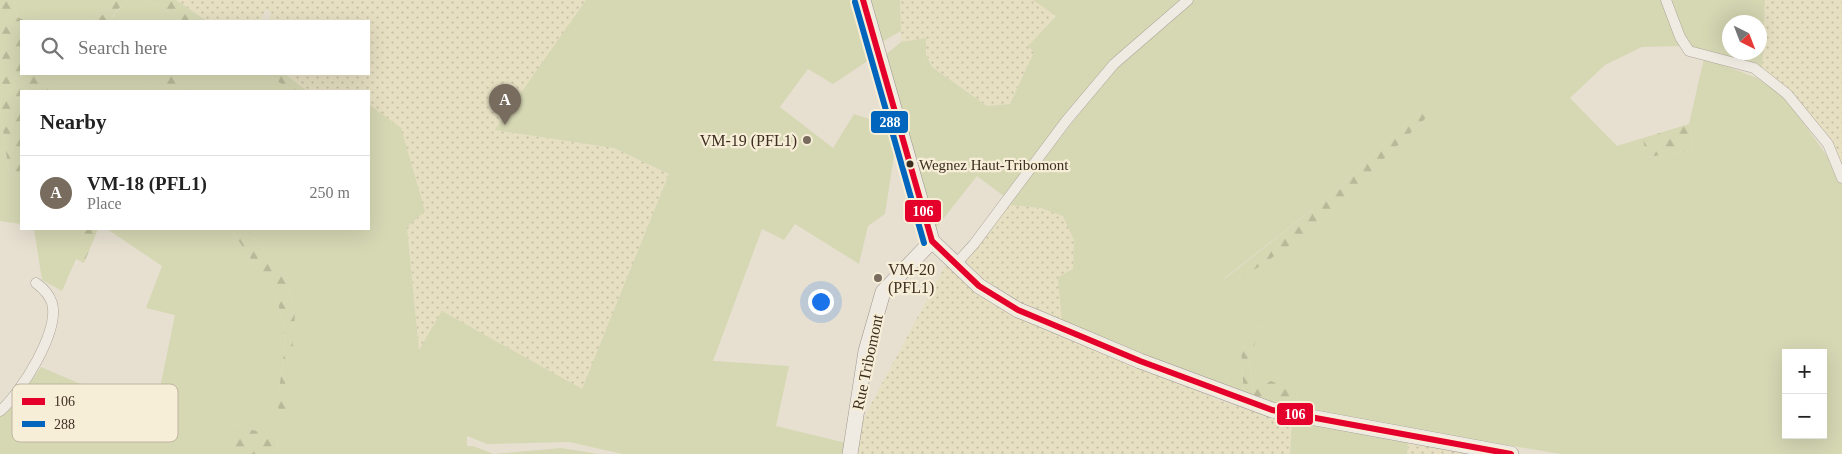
<!DOCTYPE html>
<meta charset="utf-8">
<style>
:root{--surface:#fff;--page:#f6f6f6;--text:#222;--muted:#767676;--line:#e0e0e0;--accent:#786c5e}
body{margin:0;font-family:"Times New Roman",serif;background:var(--page);color:var(--text)}
.controls{position:absolute;right:15px;bottom:15px;display:grid;overflow:hidden;border-radius:0px;box-shadow:0 5px 20px #0002}
.controls button{width:45px;height:45px;display:grid;place-items:center;padding:0;border:0;border-bottom:1px solid var(--line);background:var(--surface);color:var(--text);font:25px sans-serif}
.compass{position:absolute;left:1722px;top:15px;width:45px;height:45px;border-radius:50%;background:var(--surface);box-shadow:0 5px 20px #0002;rotate:138deg}
.you{position:absolute;left:820px;top:301px;width:18px;height:18px;margin:-12px;border:4px solid #fff;border-radius:50%;background:#1a73e8;box-shadow:0 0 0 8px #1a73e833}
.badge{display:grid;place-items:center;width:32px;height:32px;border-radius:50%;background:var(--accent);color:#fff;font-size:16px;font-weight:700}
.pin{position:absolute;translate:-50% -41px;filter:drop-shadow(0 1px 2px #0008)}
.pin::after{content:'';position:absolute;top:26px;width:18px;height:15px;background:inherit;clip-path:polygon(0 0,100% 0,50% 100%)}
.list{margin:0;padding:0;list-style:none}
h2{display:flex;justify-content:space-between;align-items:center;height:65px;margin:0;padding:0 20px;font-size:21px}
h2 small{font-size:16px;font-weight:400;color:var(--muted)}
.list li{display:grid;grid-template-columns:32px 1fr auto;gap:15px;align-items:center;box-sizing:border-box;height:75px;padding:0 20px;border-top:1px solid var(--line)}
.list b{display:block;font-size:19px;white-space:nowrap}
.list p{margin:0;font-size:16px;white-space:nowrap;color:var(--muted)}
.list em{font-size:16px;font-style:normal;color:var(--muted)}
.icon{flex:none;width:28px;height:28px;fill:none;stroke:currentColor;stroke-width:2;stroke-linecap:round;stroke-linejoin:round}
.map{position:relative;flex:none;width:1842px;height:454px;overflow:hidden}
.search{position:absolute;background:var(--surface);box-shadow:0 5px 20px #0002;left:20px;top:20px;width:350px;height:55px;display:flex;align-items:center;gap:12px;box-sizing:border-box;padding:0 18px;border-radius:0px;color:var(--muted);font-size:19px}
.panel{position:absolute;background:var(--surface);box-shadow:0 5px 20px #0002;left:20px;top:90px;width:350px;height:140px;border-radius:0px}
.map>svg:first-child{display:block}
</style>
<div class="map">
<svg width="1842" height="454" viewBox="0 0 1842 454">
<defs>
<pattern id="farmland-dots" width="8" height="8" patternUnits="userSpaceOnUse" patternTransform="scale(1.25)"><rect width="8" height="8" fill="#e6dfc2"/><path d="M2 2h.1M6 6h.1" fill="none" stroke="#c6c0a6" stroke-width="1.8" stroke-linecap="round"/></pattern>
<pattern id="forest-firs" width="22" height="20" patternUnits="userSpaceOnUse" patternTransform="scale(1.25)"><rect width="22" height="20" fill="#d6d7b3"/><path d="M5 1l3.5 6h-7zM16 11l3.5 6h-7z" fill="#b9b99a"/></pattern>
</defs>
<rect width="100%" height="100%" fill="#e7e0d1"/>
<!-- farmland -->
<g fill="url(#farmland-dots)">
<polygon points="176,0 586,0 509,112 495,130 614,148 669,174 582,389 443,312 419,350 407,226 370,105 369,106 369,91 307,91 285,74 369,74 369,21 269,21 271,13 266,9 260,21 207,21"/>
<polygon points="900,0 1033,0 1056,15 1028,46 1034,52 1010,104 987,106 932,67 926,55 926,39 901,42"/>
<polygon points="1765,0 1842,0 1842,171 1831,143 1762,71"/>
<polygon points="1008,205 1041,208 1063,215 1074,240 1073,269 1062,323 1013,302 963,265"/>
<polygon points="946,264 1021,317 1224,402 1292,420 1290,454 857,454 863,419"/>
<polygon points="1408,443 1480,454 1407,454"/>
</g>
<!-- green -->
<g fill="#d6d7b3" fill-rule="evenodd">
<polygon points="14,0 115,0 106,13 90,21 27,21 17,17"/>
<polygon points="126,0 149,0 183,21 114,21 111,19"/>
<path d="M586,0H856L872,58L833,84L808,69L780,107L833,148L854,114L890,126L896,142L885,214L868,226L859,264L795,224L784,240L762,229L713,361L789,366L776,426L846,443L844,454H623L569,442L487,444L467,436V446H473L494,454L561,448L599,454H278L277,431H257L232,425V454H0V415C17,402 29,384 41,367L111,397L156,407L175,315L146,308L162,266L107,229H231L277,299L286,338L277,404L295,312L284,277L247,229H369L370,105L401,128L425,211L407,227L419,350L442,311L582,389L669,174L614,148L495,130Z"/>
<polygon points="870,0 900,0 901,31 882,42"/>
<polygon points="1033,0 1182,0 1107,65 1005,197 977,176 936,228 884,56 901,42 926,38 926,55 932,67 987,106 1010,104 1034,52 1028,46 1056,16"/>
<path d="M1193,0H1663L1682,46L1642,47L1605,65L1570,98L1617,146L1643,138L1646,157L1693,151L1689,124L1704,58L1757,78L1785,97L1827,156L1842,185V454H1562L1294,411L1297,391H1253L1249,358L1268,312L1241,350L1244,396L1062,323L1058,277L1073,269L1074,240L1063,216L1041,208L1008,205L1110,74ZM1422,110L1427,117L1307,234L1222,280L1337,190L1378,149ZM1786,353H1823V435H1786Z"/>
<path d="M1669,0H1765L1762,71L1690,48ZM1730,22H1760V52H1730Z"/>
<polygon points="53,74 144,74 164,91 68,91 57,83"/>
<polygon points="169,74 267,74 292,91 187,91"/>
<polygon points="0,109 9,173 21,176 21,224 0,221"/>
<polygon points="34,229 84,229 76,259 62,291 42,280"/>
<polygon points="1292,420 1408,443 1407,454 1290,454"/>
</g>
<!-- forest -->
<g fill="url(#forest-firs)">
<polygon points="0,0 14,0 17,17 27,21 21,21 21,74 53,74 57,83 68,91 21,91 21,176 9,173 0,109"/>
<polygon points="115,0 126,0 111,18 114,21 90,21 106,13"/>
<polygon points="149,0 176,0 207,21 183,21"/>
<polygon points="144,74 169,74 187,91 164,91"/>
<polygon points="267,74 285,74 307,91 292,91"/>
<polygon points="1422,110 1428,116 1307,234 1230,286 1222,281 1337,190 1378,149"/>
<polygon points="1689,124 1693,151 1646,157 1643,138"/>
<polygon points="84,229 98,229 84,263 76,259"/>
<polygon points="231,229 247,229 284,277 295,312 287,431 277,404 286,338 277,299"/>
<polygon points="1269,310 1249,358 1253,391 1271,381 1297,391 1294,411 1244,396 1241,350"/>
<polygon points="232,425 257,431 277,431 278,454 232,454"/>
</g>
<g fill="none" stroke-linecap="round" stroke-linejoin="round">
<!-- street casing -->
<g stroke="#ada599" stroke-width="11">
<g id="street">
<polyline points="1666,0 1680,37 1689,51 1754,68 1787,94 1828,144 1842,178"/>
<polyline points="955,265 974,244 1066,121 1114,64 1188,0"/>
<path d="M0,411C21,393 60,331 52,303C49,294 44,289 36,283"/>
</g>
</g>
<!-- secondary casing -->
<g stroke="#9c958a" stroke-width="16">
<g id="secondary">
<polyline points="863,0 932,241 979,286 1018,310 1038,318 1140,361 1272,410 1511,454"/>
<polyline points="850,454 866,351 883,292 932,241"/>
</g>
</g>
<!-- street -->
<use href="#street" stroke="#efebe3" stroke-width="10"/>
<!-- secondary -->
<use href="#secondary" stroke="#efebe3" stroke-width="15"/>
<!-- bus-1 casing -->
<g stroke="#f7eed8" stroke-width="10">
<polyline id="bus-1" points="863,0 932,241 979,286 1018,310 1140,361 1272,410 1511,454"/>
</g>
<!-- bus-2 casing -->
<g stroke="#f7eed8" stroke-width="10">
<polyline id="bus-2" points="855,2 924,243"/>
</g>
<!-- bus-1 -->
<use href="#bus-1" stroke="#e4002b" stroke-width="6"/>
<!-- bus-2 -->
<use href="#bus-2" stroke="#0065bd" stroke-width="6"/>
</g>
<!-- markers -->
<g fill="#786c5e" stroke="#f7eed8" stroke-width="2">
<circle cx="807" cy="140" r="5"/>
<circle cx="878" cy="278" r="5"/>
</g>
<circle fill="#3d2e20" stroke="#f7eed8" stroke-width="2" cx="910" cy="164" r="4.5"/>
<g text-anchor="middle" stroke-width="4.5" stroke-linejoin="round" paint-order="stroke">
<!-- bus labels -->
<g font-size="15" fill="#3d2e20" stroke="#f7eed8" text-anchor="start">
<text x="919" y="170">Wegnez Haut-Tribomont</text>
</g>
<!-- poi labels -->
<g font-size="16" fill="#3d2e20" stroke="#f7eed8" text-anchor="end">
<text x="797" y="146">VM-19 (PFL1)</text>
<text x="888" y="275" text-anchor="start">VM-20<tspan x="888" dy="18">(PFL1)</tspan></text>
</g>
<!-- street labels -->
<g font-size="16" fill="#3d2e20" stroke="#f7eed8">
<text transform="translate(867 362) rotate(-78)" y="6">Rue Tribomont</text>
</g>
</g>
<!-- legend -->
<rect x="12" y="384" width="166" height="58" rx="8" fill="#f7eed8" stroke="#bfb4a1" stroke-width="1"/>
<rect x="22" y="398" width="23" height="7" fill="#e4002b"/>
<rect x="22" y="421" width="23" height="6" fill="#0065bd"/>
<g font-size="14" fill="#3d2e20">
<text x="54" y="406">106</text>
<text x="54" y="429">288</text>
</g>
<g stroke="#f7eed8" stroke-width="2">
<rect x="870" y="110" width="39" height="24" rx="5" fill="#0065bd"/>
<rect x="904" y="199" width="38" height="24" rx="5" fill="#e4002b"/>
<rect x="1276" y="402" width="38" height="24" rx="5" fill="#e4002b"/>
</g>
<g font-size="14" text-anchor="middle" font-weight="bold" fill="#fff">
<text x="890" y="127">288</text>
<text x="923" y="216">106</text>
<text x="1295" y="419">106</text>
</g>
</svg>
<div class="controls">
<button>+</button>
<button>−</button>
</div>
<svg class="compass" viewBox="-18 -18 36 36"><path d="M0-13l5 13h-10z" fill="#e53935"/><path d="M0 13l5-13h-10z" fill="#767676"/></svg>
<div class="you"></div>
<div class="pin badge" style="left:505px;top:125px">A</div>
<div class="search"><svg class="icon" aria-label="search" viewBox="0 0 24 24"><circle cx="10" cy="10" r="6"/><path d="M15 15l6 6"/></svg>Search here</div>
<section class="panel">
<h2>Nearby<small></small></h2>
<ul class="list">
<li><span class="badge">A</span><div><b>VM-18 (PFL1)</b><p>Place</p></div><em>250 m</em></li>
</ul>
</section>
</div>
